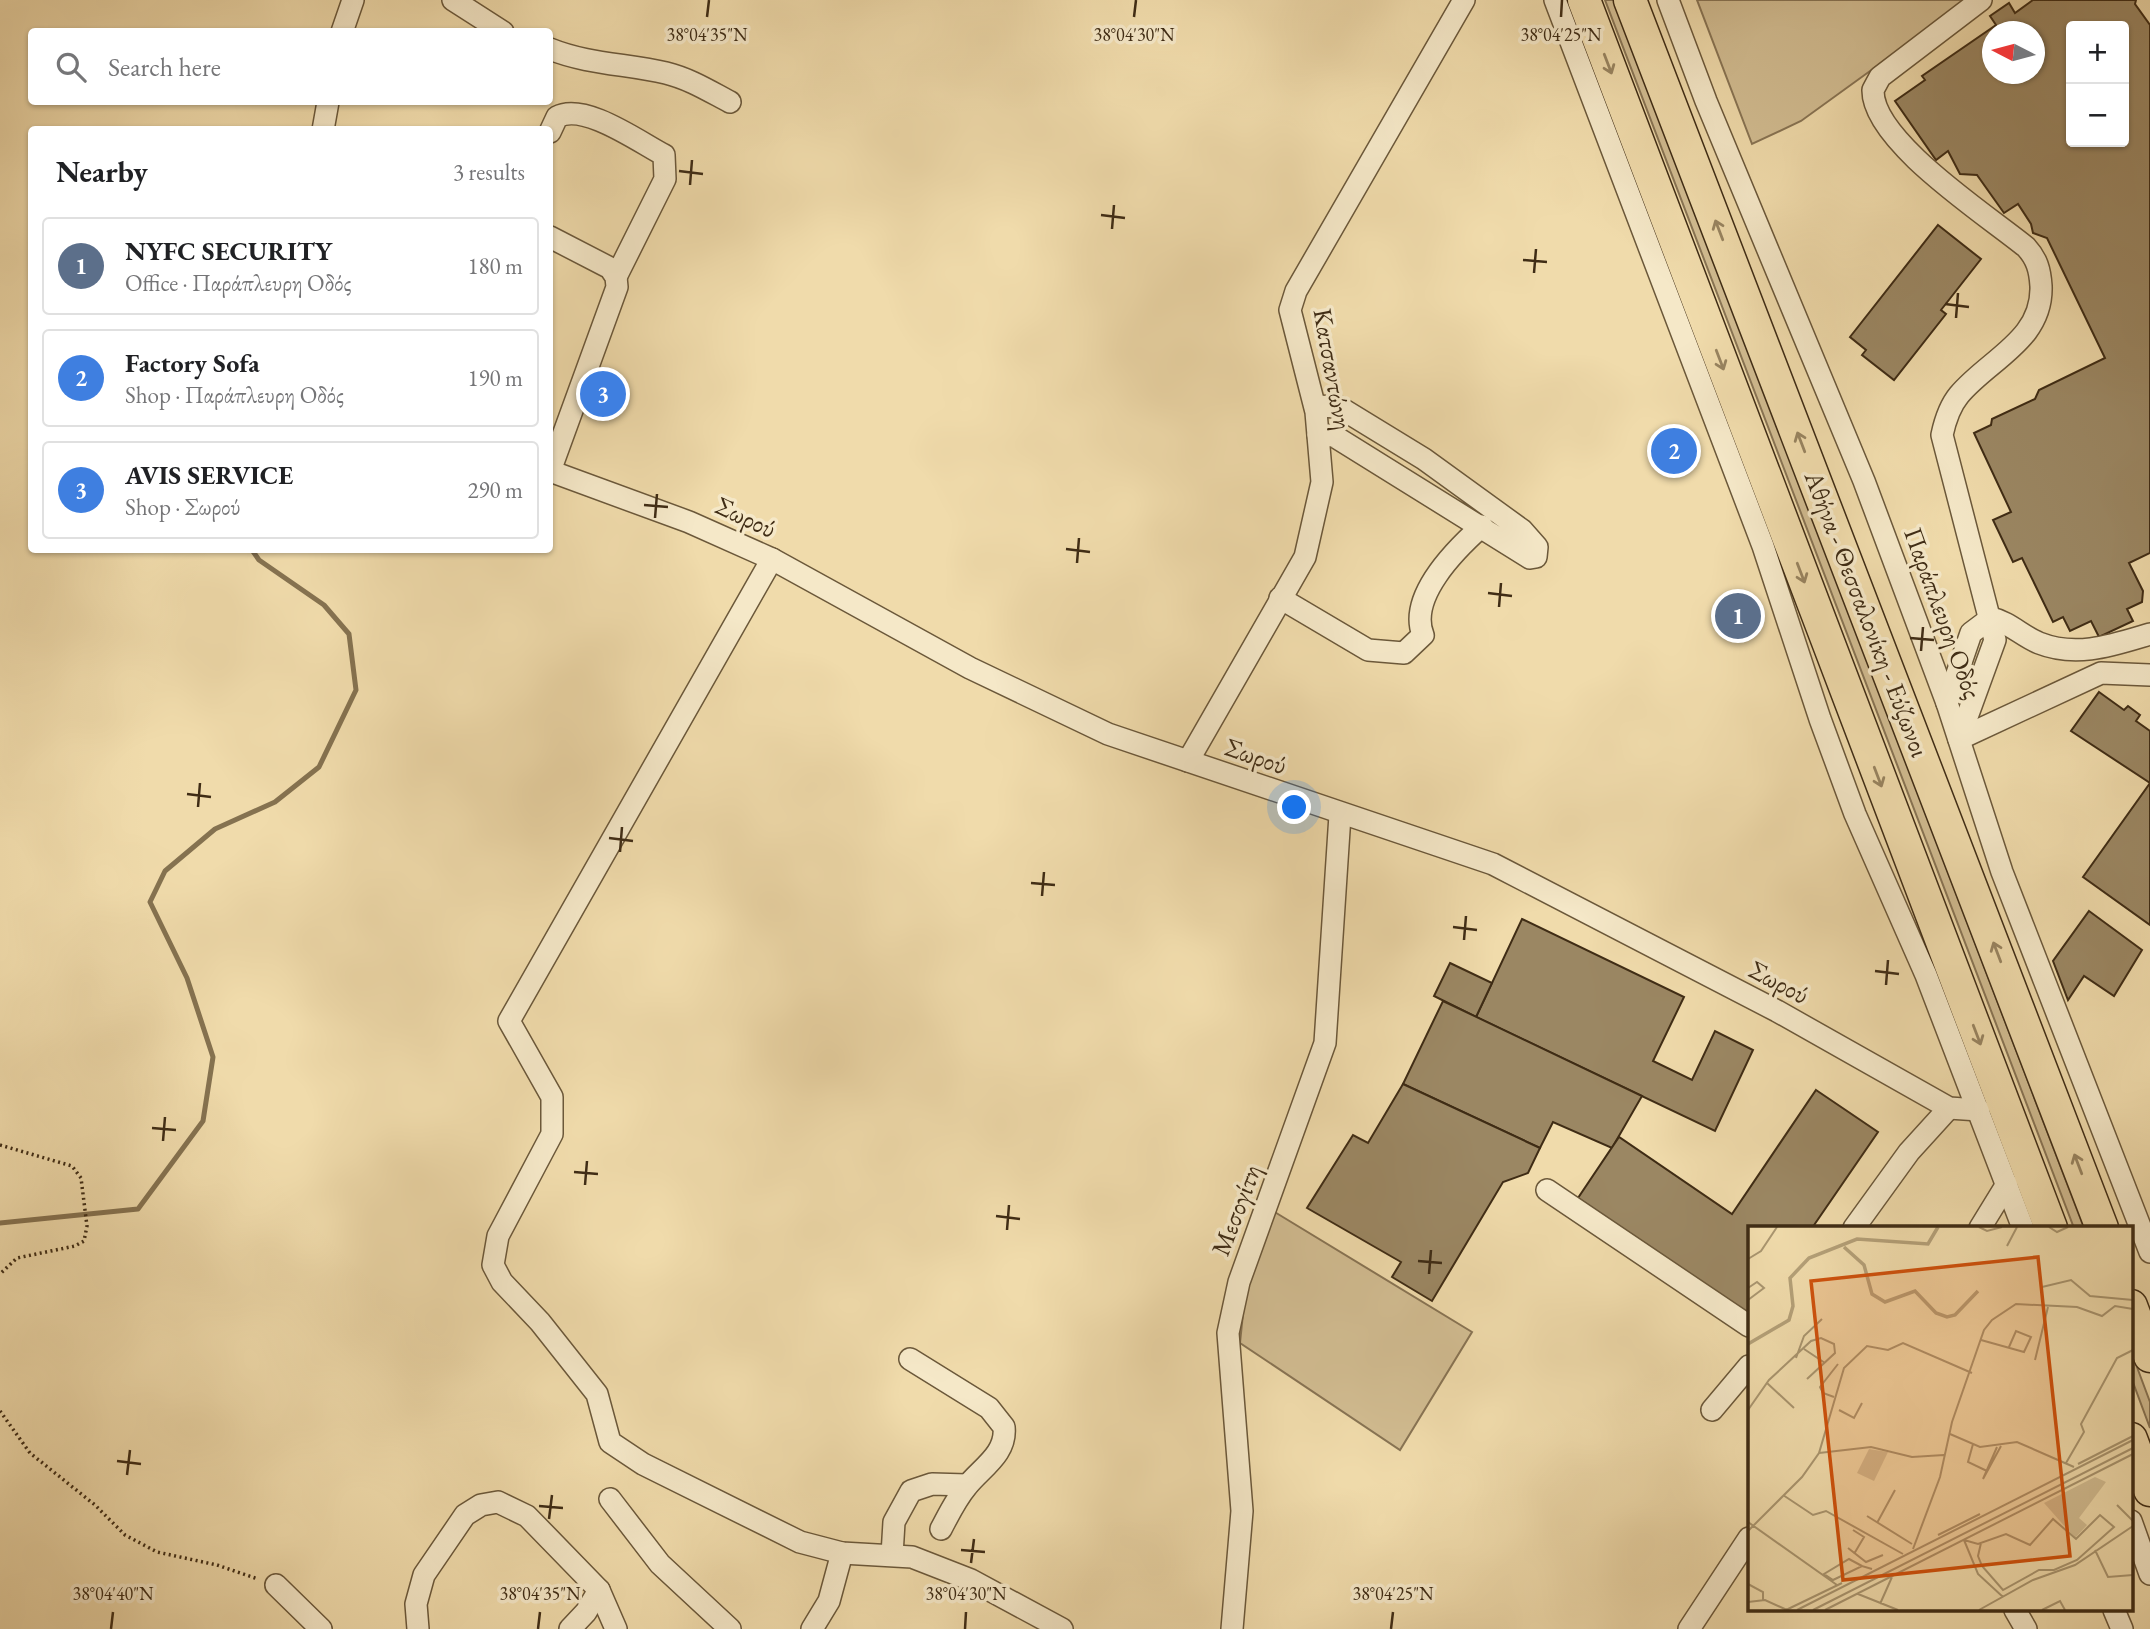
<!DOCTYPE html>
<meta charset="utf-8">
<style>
:root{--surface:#fff;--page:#f2f2f2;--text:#202124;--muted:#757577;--line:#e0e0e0;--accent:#ea580c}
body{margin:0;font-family:"EB Garamond",serif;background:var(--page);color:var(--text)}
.controls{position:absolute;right:21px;top:21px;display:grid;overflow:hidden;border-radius:7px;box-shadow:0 2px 5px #0004}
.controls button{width:63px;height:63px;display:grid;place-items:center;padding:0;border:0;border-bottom:2px solid var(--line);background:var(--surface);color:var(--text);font:35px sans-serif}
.compass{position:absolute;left:1982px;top:21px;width:63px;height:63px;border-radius:50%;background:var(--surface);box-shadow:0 2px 5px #0004;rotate:276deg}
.you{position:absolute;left:1295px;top:808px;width:24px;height:24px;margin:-18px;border:5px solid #fff;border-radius:50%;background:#1a73e8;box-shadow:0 0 0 10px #1a73e833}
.badge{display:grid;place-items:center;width:46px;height:46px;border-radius:50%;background:var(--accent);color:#fff;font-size:23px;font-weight:700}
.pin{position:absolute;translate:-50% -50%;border:4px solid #fff;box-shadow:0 2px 7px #0006}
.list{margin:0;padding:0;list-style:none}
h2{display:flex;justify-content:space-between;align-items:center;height:91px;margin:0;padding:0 28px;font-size:30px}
h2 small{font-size:23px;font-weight:400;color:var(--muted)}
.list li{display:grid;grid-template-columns:46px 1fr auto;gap:21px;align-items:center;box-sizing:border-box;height:98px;margin:0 14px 14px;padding:0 14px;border:2px solid var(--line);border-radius:7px}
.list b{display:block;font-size:26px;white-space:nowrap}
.list p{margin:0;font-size:23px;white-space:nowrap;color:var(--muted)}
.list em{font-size:23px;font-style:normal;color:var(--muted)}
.icon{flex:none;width:38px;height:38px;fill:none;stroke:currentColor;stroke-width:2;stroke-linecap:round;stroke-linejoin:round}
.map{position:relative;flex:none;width:2150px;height:1629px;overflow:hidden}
.search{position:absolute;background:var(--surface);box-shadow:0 2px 5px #0004;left:28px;top:28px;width:525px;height:77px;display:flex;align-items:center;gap:18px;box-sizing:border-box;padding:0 24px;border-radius:7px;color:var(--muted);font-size:26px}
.panel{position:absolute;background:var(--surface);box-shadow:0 2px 5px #0004;left:28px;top:126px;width:525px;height:427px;border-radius:7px}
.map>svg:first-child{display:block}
</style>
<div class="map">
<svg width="2150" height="1629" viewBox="0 0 2150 1629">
<rect width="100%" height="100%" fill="#f0dbab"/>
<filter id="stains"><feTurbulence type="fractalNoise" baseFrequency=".00286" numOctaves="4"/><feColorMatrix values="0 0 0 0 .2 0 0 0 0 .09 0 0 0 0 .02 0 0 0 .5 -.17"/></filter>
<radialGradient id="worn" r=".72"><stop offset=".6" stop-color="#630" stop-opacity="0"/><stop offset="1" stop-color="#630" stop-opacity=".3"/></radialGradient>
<!-- green -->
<g fill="#d2bd92" stroke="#887454" stroke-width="2">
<polygon points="1605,0 1615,0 2084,1228 2074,1228"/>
<polygon points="1697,0 1977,0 1917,37 1801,121 1752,144"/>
<polygon points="1273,1211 1472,1332 1400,1450 1240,1343 1245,1294"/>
<polygon points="2131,1351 2150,1402 2150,1428 2131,1377"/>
</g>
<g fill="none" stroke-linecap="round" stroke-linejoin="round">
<!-- stream -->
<polyline stroke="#857250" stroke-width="5" points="0,1223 138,1209 203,1121 213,1057 187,978 150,902 165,871 215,829 275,802 319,767 356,690 349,634 324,605 259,560 252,550"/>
</g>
<!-- building -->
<g fill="#9b8763" stroke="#3f2c15" stroke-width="2" fill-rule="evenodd">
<path d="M2033,0H2136L2135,4L2150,25V553L2129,563L2143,591L2142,602L2127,609L2133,621L2099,637L2091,621L2070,631L2063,617L2053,622L2022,558L2013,562L1993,520L2011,512L1974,433L1991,425L1992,419L2035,399L2039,390L2105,358L2047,238L2033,233L2031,224L2018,204L2004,213L1977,175L1960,174L1948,151L1936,160L1895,101L1925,80L1922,76L1996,25L1990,16L2009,3L2015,13ZM2071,26H2124V142H2071ZM1993,32H2035V74H1993Z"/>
<polygon points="1938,225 1981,259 1941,310 1946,314 1894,380 1862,355 1866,350 1850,337"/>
<polygon points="2099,692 2124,710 2128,706 2140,715 2136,721 2150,731 2150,925 2083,877 2150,783 2071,731"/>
<polygon points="2089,911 2142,950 2114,996 2084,976 2068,1000 2053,961"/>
<polygon points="1522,919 1684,997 1653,1061 1692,1080 1715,1031 1753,1050 1715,1131 1476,1017"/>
<polygon points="1450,963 1492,983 1476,1017 1434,996"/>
<polygon points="1443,1001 1642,1096 1612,1148 1553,1122 1540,1148 1403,1084"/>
<polygon points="1403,1084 1540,1148 1528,1173 1503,1182 1432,1301 1392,1277 1401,1262 1307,1208 1353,1135 1368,1143"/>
<polygon points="1816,1090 1878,1132 1812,1228 1749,1228 1749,1316 1578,1198 1619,1137 1732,1214"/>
</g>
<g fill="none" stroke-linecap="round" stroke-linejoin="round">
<!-- minor casing -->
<g stroke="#6b583a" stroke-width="24">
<g id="minor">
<polyline points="453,0 503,32"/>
<polyline points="1555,0 1763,546 1820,719 1855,814 1926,975 2023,1228"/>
<polyline points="1668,0 1706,101 1864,481 1947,703 2002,872 2150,1252"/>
<polyline points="342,32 353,0"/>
<path d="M550,49C587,64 627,64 666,73C690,79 709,91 730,102"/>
<polyline points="323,130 328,102"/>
<path d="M550,132L557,117C584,102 639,142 664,155L665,179L616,277"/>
<polyline points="550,237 610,268 616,277 617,287 550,471"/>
<polyline points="1315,406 1339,407 1424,459 1522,530 1537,547 1536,557 1530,558 1334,436 1318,435"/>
<polyline points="550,471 689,522 772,559 970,668 1108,734 1493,864 1777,1011 1949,1108 1979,1110"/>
<polyline points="772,559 509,1021 552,1097 552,1134 498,1236 493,1265 502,1282 540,1322 597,1394 610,1442 643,1464 800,1542 842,1553 912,1557 971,1580 1062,1629"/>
<path d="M1280,598L1368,650L1404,653L1423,635C1408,597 1455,550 1482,526"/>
<path d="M1947,703L1971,633L1991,618C2009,622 2022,636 2039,643C2077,658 2113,645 2150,634"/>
<path d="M1959,739L1995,640L1942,435C1945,421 1949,407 1959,395C1989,359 2043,340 2041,286C2040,270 2037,259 2026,247C1987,215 1872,141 1873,90L1880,77L1981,0"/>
<polyline points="1959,739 2101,673 2150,675"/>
<polyline points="1188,761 1305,557 1322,482 1316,412 1290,310 1296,291 1464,0"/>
<polyline points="1547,1190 1749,1326"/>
<polyline points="1854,1228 1909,1152 1949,1108"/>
<polyline points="1980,1228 2007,1184"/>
<path d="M910,1359L989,1408L1004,1427C1007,1454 981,1468 967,1486C956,1499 949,1514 941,1529"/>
<polyline points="1712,1410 1749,1366"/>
<polyline points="610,1499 660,1564 730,1629"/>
<polyline points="2131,1521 2150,1574"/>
<polyline points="892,1555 894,1522 911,1491 932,1484 967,1485"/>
<polyline points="276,1585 321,1629"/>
<polyline points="2015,1610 2026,1629"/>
<polyline points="2114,1610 2122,1629"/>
<polyline points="418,1629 416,1604 424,1575 465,1515 481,1505 498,1502 527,1516 599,1590 616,1629"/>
<polyline points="570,1629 586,1612 599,1590"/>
<polyline points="812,1629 829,1601 842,1553"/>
<polyline points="1232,1629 1242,1511 1228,1333 1239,1282 1325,1043 1340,815"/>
<polyline points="1689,1629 1749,1538"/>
</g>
</g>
<!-- highway casing -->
<g stroke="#3f2c15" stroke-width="35">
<g id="highway">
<polyline points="1584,0 2051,1228"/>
<polyline points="1630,0 2102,1228"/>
<polyline points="2131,1306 2150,1356"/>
<polyline points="2131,1439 2150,1490"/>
</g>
</g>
<!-- path -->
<g stroke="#3f2c15" stroke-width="3.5" stroke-dasharray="2 3.5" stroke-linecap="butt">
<polyline points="0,1145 72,1166 81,1178 87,1226 84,1241 75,1246 17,1258 0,1274"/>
<polyline points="0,1411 30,1453 95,1505 125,1535 157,1552 217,1565 258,1579"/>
</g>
<!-- minor -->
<use href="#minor" stroke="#f5e8c8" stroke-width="21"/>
<!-- highway -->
<use href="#highway" stroke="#f0dbab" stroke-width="32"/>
</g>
<!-- one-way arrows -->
<defs><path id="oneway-shaft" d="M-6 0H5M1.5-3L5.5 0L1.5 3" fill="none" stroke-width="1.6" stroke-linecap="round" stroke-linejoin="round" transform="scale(1.75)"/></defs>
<g stroke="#988460">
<use href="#oneway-shaft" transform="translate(1608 64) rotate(69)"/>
<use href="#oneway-shaft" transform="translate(1719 230) rotate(-111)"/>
<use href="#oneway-shaft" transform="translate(1720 360) rotate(69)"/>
<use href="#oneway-shaft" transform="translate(1801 442) rotate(-111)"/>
<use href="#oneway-shaft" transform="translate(1801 573) rotate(69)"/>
<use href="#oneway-shaft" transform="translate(1878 777) rotate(69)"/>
<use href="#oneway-shaft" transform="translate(1997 952) rotate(-111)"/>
<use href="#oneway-shaft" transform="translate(1977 1035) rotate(69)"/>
<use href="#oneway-shaft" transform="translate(2078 1164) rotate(-111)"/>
</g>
<!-- ticks -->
<path fill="none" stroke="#3f2c15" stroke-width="2.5" d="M707,17L709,0M1134,17L1136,0M1561,17L1562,0M679,171L703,174M690,185L692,160M1101,215L1125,218M1112,229L1114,205M1523,260L1547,262M1534,273L1536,249M1945,304L1969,307M1956,318L1958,293M644,505L668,507M655,518L657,494M1066,549L1090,552M1077,563L1079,538M1488,593L1512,596M1499,607L1501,583M1910,638L1934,640M1921,651L1923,627M187,794L211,797M198,807L200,783M609,838L633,841M620,852L622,827M1031,883L1055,885M1042,896L1044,872M1453,927L1477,930M1464,940L1466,916M1875,971L1899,974M1886,985L1888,960M152,1128L176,1130M163,1141L165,1117M574,1172L598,1174M585,1185L587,1161M996,1216L1020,1219M1007,1230L1009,1205M1418,1261L1442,1263M1429,1274L1431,1250M117,1461L141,1464M127,1475L130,1450M539,1506L563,1508M549,1519L552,1495M961,1550L985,1552M971,1563L974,1539M111,1629L113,1612M538,1629L540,1612M965,1629L966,1612M1391,1629L1393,1612"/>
<g text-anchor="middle" stroke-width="7" stroke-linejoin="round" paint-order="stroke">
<!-- street labels -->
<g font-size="26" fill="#3f2c15" stroke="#f5e8c8">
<text transform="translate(1333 369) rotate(80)" y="9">Κατσαντώνη</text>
<text transform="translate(746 517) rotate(25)" y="9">Σωρού</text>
<text transform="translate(1943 613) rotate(70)" y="9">Παράπλευρη Οδός</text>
<text transform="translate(1867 614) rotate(69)" y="9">Αθήνα - Θεσσαλονίκη - Εύζωνοι</text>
<text transform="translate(1256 756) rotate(19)" y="9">Σωρού</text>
<text transform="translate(1779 982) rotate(28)" y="9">Σωρού</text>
<text transform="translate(1236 1210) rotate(-69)" y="9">Μεσογίτη</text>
</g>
</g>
<!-- overview -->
<g transform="translate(1748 1226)">
<rect width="385" height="385" fill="#f0dbab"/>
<path d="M121,223L140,226L126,255L109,247ZM347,251L358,256L331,292L339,299L327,312L296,277Z" fill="#d2bd92"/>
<path fill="none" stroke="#b4a078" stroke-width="3.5" d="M96,21L116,39L124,68L137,76L167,65L188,87L199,91L207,89L230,65M0,118L41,94L45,80L42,52L61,32L109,13L180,18L190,1"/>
<path fill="none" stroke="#a9956f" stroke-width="2" d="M231,1L239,5L254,1M301,1L309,6L320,1M259,20L269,1M0,33L13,25L29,1M294,61L323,54L342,70L385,74M0,62L9,56L16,62L0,74M233,114L276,126L283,111L268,105L261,121M56,123L77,137M48,132L56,110L74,93M287,134L300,81M19,157L46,182M86,171L75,167L72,161L90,138M0,184L21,154L63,115L73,112L86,118L87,127L59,153M91,184L106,192L114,177M202,208L232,221L269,216L326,241M225,218L220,236L239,245M249,221L235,253L253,220M71,227L123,221L164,231L196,229M318,237L336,206L333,198L369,132L385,124M330,238L385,210M35,269L65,289L78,285L155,328M369,279L385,295M119,290L164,318M0,296L89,359M129,297L147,264M105,304L116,311L106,328M0,305L54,251L71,227L96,142L119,120L140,124L155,117L224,147M190,309L232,288M216,314L230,318L258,308L282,319L305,293L328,313L352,289L366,301L329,334L306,344H291L255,364L234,340L230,330L233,317M216,314L230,348L255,371M100,322L118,336L135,329M165,323L192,251L204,196L236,104L244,94L268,78L329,81L354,90L367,80L385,83M347,324L360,351L385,349M114,340L101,333L76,348L85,354L114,340L124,343M0,358L15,366V374M110,368L150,384M0,376L17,374L39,384M132,378L144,351M38,384L94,357M49,384L385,214M65,384L385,222M77,384L385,228M231,384L285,354L327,339L385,300M294,384L312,375L317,384"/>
<path fill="#cf520d" fill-opacity="0.15" stroke="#cf520d" stroke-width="3.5" d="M290,31L322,330L95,354L63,55Z"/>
<rect width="385" height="385" fill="none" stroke="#3f2c15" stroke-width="3.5"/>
</g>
<g font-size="18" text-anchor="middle" fill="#3f2c15" stroke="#f5e8c8" stroke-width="7" stroke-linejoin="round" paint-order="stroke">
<text x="707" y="41">38°04'35"N</text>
<text x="1134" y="41">38°04'30"N</text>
<text x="1561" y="41">38°04'25"N</text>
<text x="113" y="1600">38°04'40"N</text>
<text x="540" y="1600">38°04'35"N</text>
<text x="966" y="1600">38°04'30"N</text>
<text x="1393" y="1600">38°04'25"N</text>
</g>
<rect width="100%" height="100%" filter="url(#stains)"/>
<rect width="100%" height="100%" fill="url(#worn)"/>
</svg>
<div class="controls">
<button>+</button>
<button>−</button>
</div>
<svg class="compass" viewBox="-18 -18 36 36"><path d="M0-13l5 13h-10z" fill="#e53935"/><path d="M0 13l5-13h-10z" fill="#757577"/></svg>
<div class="you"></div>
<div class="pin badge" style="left:1738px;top:616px;background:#5c6f8a">1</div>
<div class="pin badge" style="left:1674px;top:451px;background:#3f7fe0">2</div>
<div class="pin badge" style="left:603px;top:394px;background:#3f7fe0">3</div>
<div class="search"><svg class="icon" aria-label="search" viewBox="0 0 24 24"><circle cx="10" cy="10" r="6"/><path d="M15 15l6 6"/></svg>Search here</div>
<section class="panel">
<h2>Nearby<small>3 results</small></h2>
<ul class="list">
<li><span class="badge" style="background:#5c6f8a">1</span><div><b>NYFC SECURITY</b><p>Office · Παράπλευρη Οδός</p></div><em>180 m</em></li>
<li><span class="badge" style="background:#3f7fe0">2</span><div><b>Factory Sofa</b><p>Shop · Παράπλευρη Οδός</p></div><em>190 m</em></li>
<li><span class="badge" style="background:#3f7fe0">3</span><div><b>AVIS SERVICE</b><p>Shop · Σωρού</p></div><em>290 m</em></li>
</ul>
</section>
</div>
